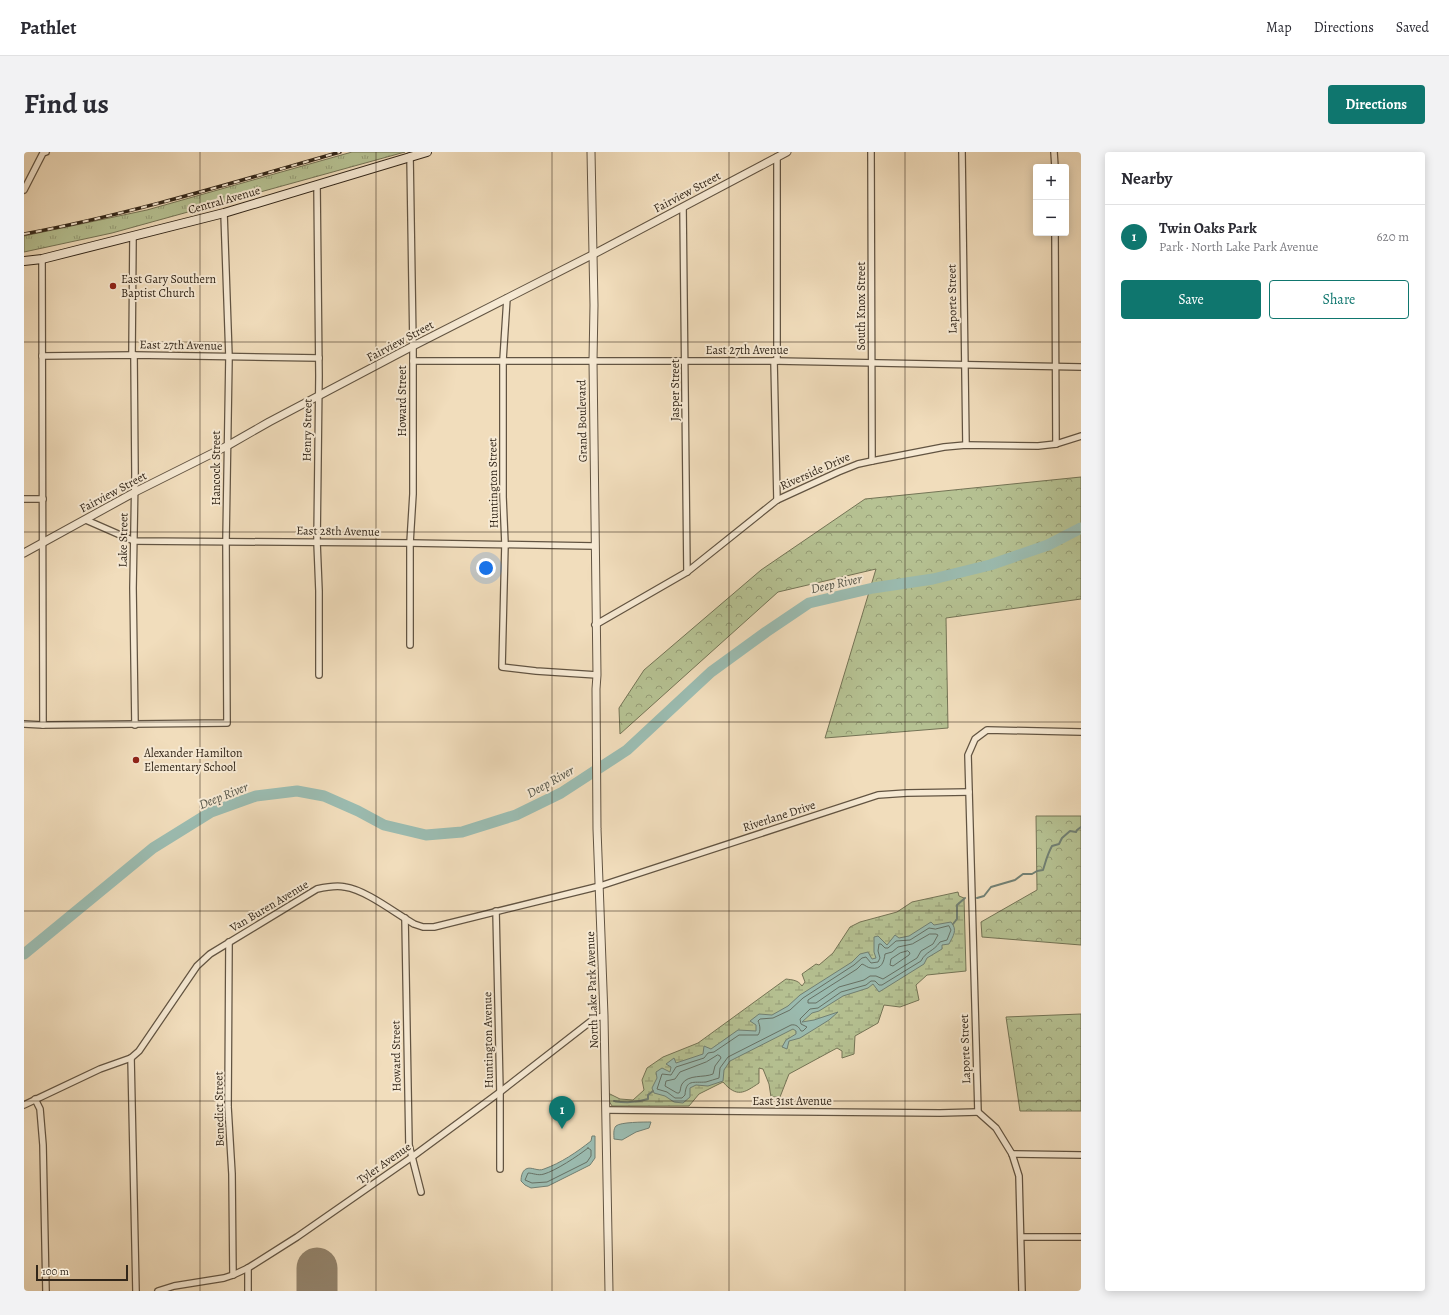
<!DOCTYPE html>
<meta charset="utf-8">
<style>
:root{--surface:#fff;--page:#f2f2f3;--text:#2b2b33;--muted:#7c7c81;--line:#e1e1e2;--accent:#0f766e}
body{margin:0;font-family:Alegreya,serif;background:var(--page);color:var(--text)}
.controls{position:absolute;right:12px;top:12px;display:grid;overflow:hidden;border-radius:4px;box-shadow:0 2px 10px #0003}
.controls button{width:36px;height:36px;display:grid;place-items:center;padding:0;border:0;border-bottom:1px solid var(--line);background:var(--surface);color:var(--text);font:20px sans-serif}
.scale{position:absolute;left:12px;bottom:10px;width:92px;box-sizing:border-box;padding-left:4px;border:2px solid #322619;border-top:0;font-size:11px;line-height:14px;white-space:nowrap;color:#322619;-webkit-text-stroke:3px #f6e9d3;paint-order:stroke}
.you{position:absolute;left:462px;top:416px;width:14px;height:14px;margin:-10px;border:3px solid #fff;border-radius:50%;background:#1a73e8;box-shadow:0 0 0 6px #1a73e833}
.badge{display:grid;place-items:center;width:26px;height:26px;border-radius:50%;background:var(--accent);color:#fff;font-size:13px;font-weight:700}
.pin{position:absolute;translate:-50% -33px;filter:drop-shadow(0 1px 2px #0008)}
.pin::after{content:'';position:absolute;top:21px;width:14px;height:12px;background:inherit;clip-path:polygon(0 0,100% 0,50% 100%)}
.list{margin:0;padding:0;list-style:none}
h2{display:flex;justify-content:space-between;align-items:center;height:52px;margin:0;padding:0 16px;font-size:17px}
h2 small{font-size:13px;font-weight:400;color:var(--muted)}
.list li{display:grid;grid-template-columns:26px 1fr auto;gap:12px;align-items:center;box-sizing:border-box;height:64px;padding:0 16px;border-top:1px solid var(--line)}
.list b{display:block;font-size:15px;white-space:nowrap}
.list p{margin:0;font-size:13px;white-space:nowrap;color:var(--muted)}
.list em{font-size:13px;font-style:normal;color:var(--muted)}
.actions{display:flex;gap:8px;padding:12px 16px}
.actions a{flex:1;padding:9px 0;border:1px solid var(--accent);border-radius:4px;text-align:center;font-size:14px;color:var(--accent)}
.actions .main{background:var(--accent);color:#fff}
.map{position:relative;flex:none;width:1057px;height:1139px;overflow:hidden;border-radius:4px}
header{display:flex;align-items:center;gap:24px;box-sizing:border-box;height:56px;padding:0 20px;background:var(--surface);border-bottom:1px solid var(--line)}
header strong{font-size:19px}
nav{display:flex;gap:22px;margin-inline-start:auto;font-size:14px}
.intro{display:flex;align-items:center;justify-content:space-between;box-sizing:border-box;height:96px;padding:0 24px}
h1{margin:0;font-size:28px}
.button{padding:10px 18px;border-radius:4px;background:var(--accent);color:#fff;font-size:14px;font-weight:700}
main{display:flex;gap:24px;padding:0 24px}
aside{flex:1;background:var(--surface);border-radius:4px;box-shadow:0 2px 10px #0003}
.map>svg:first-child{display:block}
</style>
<header>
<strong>Pathlet</strong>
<nav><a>Map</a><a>Directions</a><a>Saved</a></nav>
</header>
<div class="intro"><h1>Find us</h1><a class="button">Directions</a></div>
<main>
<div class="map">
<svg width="1057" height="1139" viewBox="0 0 1057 1139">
<defs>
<pattern id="grass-tufts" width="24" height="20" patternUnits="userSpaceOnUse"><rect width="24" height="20" fill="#b6c293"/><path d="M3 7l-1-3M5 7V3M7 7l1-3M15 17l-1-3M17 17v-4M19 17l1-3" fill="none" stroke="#959d77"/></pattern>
<pattern id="forest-crowns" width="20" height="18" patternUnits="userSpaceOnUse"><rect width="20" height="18" fill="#b6c293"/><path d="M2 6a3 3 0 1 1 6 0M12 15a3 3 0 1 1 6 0" fill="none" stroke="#959d77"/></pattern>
<pattern id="wetland-marsh" width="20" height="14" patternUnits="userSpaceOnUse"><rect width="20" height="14" fill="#b6c293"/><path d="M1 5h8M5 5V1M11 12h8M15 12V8" fill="none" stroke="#959d77"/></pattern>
</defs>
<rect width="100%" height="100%" fill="#f1ddbc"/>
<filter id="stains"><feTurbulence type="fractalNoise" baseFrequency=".005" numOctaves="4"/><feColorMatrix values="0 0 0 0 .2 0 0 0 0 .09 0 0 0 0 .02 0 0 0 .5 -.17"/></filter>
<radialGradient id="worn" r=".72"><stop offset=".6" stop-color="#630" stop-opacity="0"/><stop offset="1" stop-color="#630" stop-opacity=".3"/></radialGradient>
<!-- grass -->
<polygon fill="url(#grass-tufts)" stroke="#747456" points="328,0 381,0 88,81 0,100 0,84 123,58"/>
<!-- forest -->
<g fill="url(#forest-crowns)" stroke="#747456">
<polygon points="1057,325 1057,447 922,466 924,576 801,586 852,417 754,440 596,582 595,556 620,518 737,418 841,347"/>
<polygon points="1012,664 1057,664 1057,793 958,785 957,770 1013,738"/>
<polygon points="1057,862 1057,959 996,959 982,865"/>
</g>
<!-- wetland -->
<path fill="url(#wetland-marsh)" stroke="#747456" d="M934,740L935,744L940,746L942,819L903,823L892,833L895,848L876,855L860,853L854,871L831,884L830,902L818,906V899L813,896L765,922L756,945H747L745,932L739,917L735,916V931C720,941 713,946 699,930L675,942L665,954H588L585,949L584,941L596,947L609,948L620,938L618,928L623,916L639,905L674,891L762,827C769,828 774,828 778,834L781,830L778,822L792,812L795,813L809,801L826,775L836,770L873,760L888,750Z"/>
<!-- water -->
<g fill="#9bbcb1" stroke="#718074">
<path d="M907,770L910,773L927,770C934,778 929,784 925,792L918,793V797L903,806L900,812L855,840L849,832L844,836L819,844L795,859L788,861L778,870L790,868L814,860L805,868L776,886L765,889L763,897L758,895L762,888L772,882V879L769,877L706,909L700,918L699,929L684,934L672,933L666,936V945L659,951L650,950L641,944L630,941L628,936L633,926L632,920L638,916L646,920L647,915L642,912L650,906L652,911L679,902L680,894L687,897L714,878L732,879V873L726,869L735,862L748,863L764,854L776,843L828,810L836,802L844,800L848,807L852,806L850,800V785L854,784L863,793L871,783L875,786L885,784Z"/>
<path d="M627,970L625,976L612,980L598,988L590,987C590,983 589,977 592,974C596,970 620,970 627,970Z"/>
<path d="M568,984H571V1006L566,1013L524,1034L507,1036L501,1033L497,1029C497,1025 498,1019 502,1017C507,1014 514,1020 520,1017C537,1011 553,1000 567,989Z"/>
</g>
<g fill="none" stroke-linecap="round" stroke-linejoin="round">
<!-- shore -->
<g stroke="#667165" stroke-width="1">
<path d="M925,774L927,778L923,788L916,790C909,800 902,799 897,809L858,833H855L851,829H847L842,833L817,840L794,856L786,857L776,867L777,872L783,875L779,879H777C775,875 772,872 767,873L704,905L696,916L695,926C691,927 686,929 682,930C669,931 662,927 661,943L658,946H651L643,940L633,937L638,922L647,923L652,915L680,906L684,901L690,900L715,883H734C737,879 736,873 734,869L736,867L749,866L766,858L779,846L830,813L838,806L842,805L847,811L854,810L856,806L854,799L855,792H857L861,796H864L872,789L886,788L905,776L911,777Z"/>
<path d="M906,782H912L914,783L909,792L897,799L893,806L859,827L852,824H846L840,828L815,835L792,851H784V848L833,817L838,812C841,813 844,816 847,816C858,818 860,809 861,802L868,800L874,795L888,792Z"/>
<polygon points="884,799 886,801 885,803 869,814 866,813 867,807 876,801"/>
<path d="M694,903L696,904L697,906L691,914L689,922C680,926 664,922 658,932C656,935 657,939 655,941H653L641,934L642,929L651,927L656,920L682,910Z"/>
<path d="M564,996L567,998V1004L563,1010L523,1030L508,1031L501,1028L504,1021C509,1021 514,1024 520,1022C531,1019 554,1004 564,996Z"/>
</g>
<!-- stream -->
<g stroke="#718074" stroke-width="2">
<path d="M953,746L960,744L967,735L991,728L999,722H1008L1013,719L1019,718C1022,709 1023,703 1028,694L1035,692L1038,686L1046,679L1052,680L1053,678L1057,675"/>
<polyline points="929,772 933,767 933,753 941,746"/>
<path d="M590,949C601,951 612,951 624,947V943L629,939"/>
</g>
<!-- river -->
<polyline stroke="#9bbcb1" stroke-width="11" points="0,802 129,696 187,660 232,644 273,639 300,644 334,659 360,673 402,683 438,680 492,663 537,641 603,598 687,520 742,480 785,451 849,436 909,427 966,413 1024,393 1057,376"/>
<!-- runway -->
<polyline stroke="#92826a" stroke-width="41" points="293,1116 293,1139"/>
<!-- minor casing -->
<g stroke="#625442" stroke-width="8">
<g id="minor">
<polyline points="847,0 848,309"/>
<polyline points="938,0 942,293"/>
<polyline points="1030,0 1031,15"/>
<polyline points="293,33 295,224 293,390 295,439 295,523"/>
<polyline points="0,38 19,1 22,0"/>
<polyline points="659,55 663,420"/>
<polyline points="1031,81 1032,292"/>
<polyline points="18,107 19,573"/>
<polyline points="483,146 479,208 479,345 481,392 478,515 512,519 573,523"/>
<polyline points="108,203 109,84"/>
<polyline points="110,203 111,322 109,436 111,573"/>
<polyline points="18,204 110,203 295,206"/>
<polyline points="389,209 753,209 1057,215"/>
<polyline points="750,209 753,348"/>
<polyline points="753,209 753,5"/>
<polyline points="0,347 19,347"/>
<polyline points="62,368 110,389 386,391 570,394"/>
<polyline points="571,473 663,420 753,348 814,320 834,312 848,309 920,295 942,293 1014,294 1032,292 1057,284"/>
<polyline points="386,493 386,391 389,342 389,194 386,4"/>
<polyline points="0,572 19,573 203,571 202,389 205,205 200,61"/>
<polyline points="472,759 476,940 476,1017"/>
<polyline points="381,766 385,993 397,1040"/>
<polyline points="205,790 204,955 208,1022 209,1123"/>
<polyline points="107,906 112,1139"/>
<polyline points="11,947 16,957 19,993 22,1139"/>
<path d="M0,953L76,917L107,906L115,899L173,814L186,802L293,737C302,735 312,733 321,735C342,738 371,761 390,772L399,775H410L576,734L854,643L883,641L945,640"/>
<polyline points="583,958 916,961 954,960"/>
<polyline points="988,1002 1057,1003"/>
<polyline points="997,1085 1057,1085"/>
<polyline points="224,1116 224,1139"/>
<polyline points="134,1139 150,1134 200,1126 209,1123 224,1116 273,1085 388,1005 476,940 571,866 580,864"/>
<polyline points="998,1139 995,1024 988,1002 972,976 954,960 944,603 951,587 963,578 1057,580"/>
</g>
</g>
<!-- tertiary casing -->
<g stroke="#625442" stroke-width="9">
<g id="tertiary">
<polyline points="567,0 570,153 569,209 573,523 572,537 573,677 580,864 585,1139"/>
<polyline points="0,401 111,340 203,294 245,270 389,194 568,103 763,0"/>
</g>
</g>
<!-- secondary casing -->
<g stroke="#322619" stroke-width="10">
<polyline id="secondary" points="0,109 18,107 200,61 403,0"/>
</g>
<!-- minor -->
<use href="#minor" stroke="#f6e9d3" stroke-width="5.5"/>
<!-- tertiary -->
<use href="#tertiary" stroke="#f6e9d3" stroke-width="7"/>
<!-- secondary -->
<use href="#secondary" stroke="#f6e9d3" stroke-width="8"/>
<!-- rail casing -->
<g stroke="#322619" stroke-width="3.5">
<path id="rail" d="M0,82C107,62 211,30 316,0"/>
</g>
<!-- rail -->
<use href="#rail" stroke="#f6e9d3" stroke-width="2" stroke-dasharray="6" stroke-linecap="butt"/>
</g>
<!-- grid -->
<path fill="none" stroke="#322619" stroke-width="1" stroke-opacity="0.55" d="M176,0V1139M352,0V1139M528,0V1139M705,0V1139M881,0V1139M0,190H1057M0,380H1057M0,570H1057M0,759H1057M0,949H1057"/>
<!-- markers -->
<g fill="#8f2418" stroke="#f6e9d3" stroke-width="1.5">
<circle cx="89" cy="134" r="4"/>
<circle cx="112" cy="608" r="4"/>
</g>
<g text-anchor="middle" stroke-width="4" stroke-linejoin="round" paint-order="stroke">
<!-- street labels -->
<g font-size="12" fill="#322619" stroke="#f6e9d3">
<text transform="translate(663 40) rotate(-28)" y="4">Fairview Street</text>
<text transform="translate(200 48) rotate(-16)" y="4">Central Avenue</text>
<text transform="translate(928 147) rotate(-91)" y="4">Laporte Street</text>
<text transform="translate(837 154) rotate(-90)" y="4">South Knox Street</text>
<text transform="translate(376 189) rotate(-28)" y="4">Fairview Street</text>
<text transform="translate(157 193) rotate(1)" y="4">East 27th Avenue</text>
<text x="723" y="202">East 27th Avenue</text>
<text transform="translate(651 238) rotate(-90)" y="4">Jasper Street</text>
<text transform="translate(378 249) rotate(-90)" y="4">Howard Street</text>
<text transform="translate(558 269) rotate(-91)" y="4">Grand Boulevard</text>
<text transform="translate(283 278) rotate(-89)" y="4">Henry Street</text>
<text transform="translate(192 316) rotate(-90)" y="4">Hancock Street</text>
<text transform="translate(791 319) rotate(-24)" y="4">Riverside Drive</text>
<text transform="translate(469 331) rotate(-91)" y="4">Huntington Street</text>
<text transform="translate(89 340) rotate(-28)" y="4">Fairview Street</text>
<text transform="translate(314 379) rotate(1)" y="4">East 28th Avenue</text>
<text transform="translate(99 388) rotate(-89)" y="4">Lake Street</text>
<text transform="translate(755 664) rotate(-18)" y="4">Riverlane Drive</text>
<text transform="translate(245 754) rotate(-31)" y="4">Van Buren Avenue</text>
<text transform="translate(568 838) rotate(-92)" y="4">North Lake Park Avenue</text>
<text transform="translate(464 888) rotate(-91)" y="4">Huntington Avenue</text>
<text transform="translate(941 897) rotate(-92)" y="4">Laporte Street</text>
<text transform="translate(372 904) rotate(-91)" y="4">Howard Street</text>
<text x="768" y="953">East 31st Avenue</text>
<text transform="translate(195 957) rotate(-91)" y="4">Benedict Street</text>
<text transform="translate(360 1011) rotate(-35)" y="4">Tyler Avenue</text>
</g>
<!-- poi labels -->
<g font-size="12" fill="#322619" stroke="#f6e9d3" text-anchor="start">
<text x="97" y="131">East Gary Southern<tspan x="97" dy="14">Baptist Church</tspan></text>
<text x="120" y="605">Alexander Hamilton<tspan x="120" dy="14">Elementary School</tspan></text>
</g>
<!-- water labels -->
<g font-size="13" font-style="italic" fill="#525347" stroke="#f6e9d3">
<text transform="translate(812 431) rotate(-12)" y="5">Deep River</text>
<text transform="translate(526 629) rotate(-29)" y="5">Deep River</text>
<text transform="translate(199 643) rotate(-22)" y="5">Deep River</text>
</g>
</g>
<rect width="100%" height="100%" filter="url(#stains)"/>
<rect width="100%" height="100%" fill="url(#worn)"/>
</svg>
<div class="controls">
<button>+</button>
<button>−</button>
</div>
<div class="scale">100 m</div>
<div class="you"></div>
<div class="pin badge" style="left:538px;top:977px">1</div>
</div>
<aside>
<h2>Nearby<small></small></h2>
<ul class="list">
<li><span class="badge">1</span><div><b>Twin Oaks Park</b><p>Park · North Lake Park Avenue</p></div><em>620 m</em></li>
</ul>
<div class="actions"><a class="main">Save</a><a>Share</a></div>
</aside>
</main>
